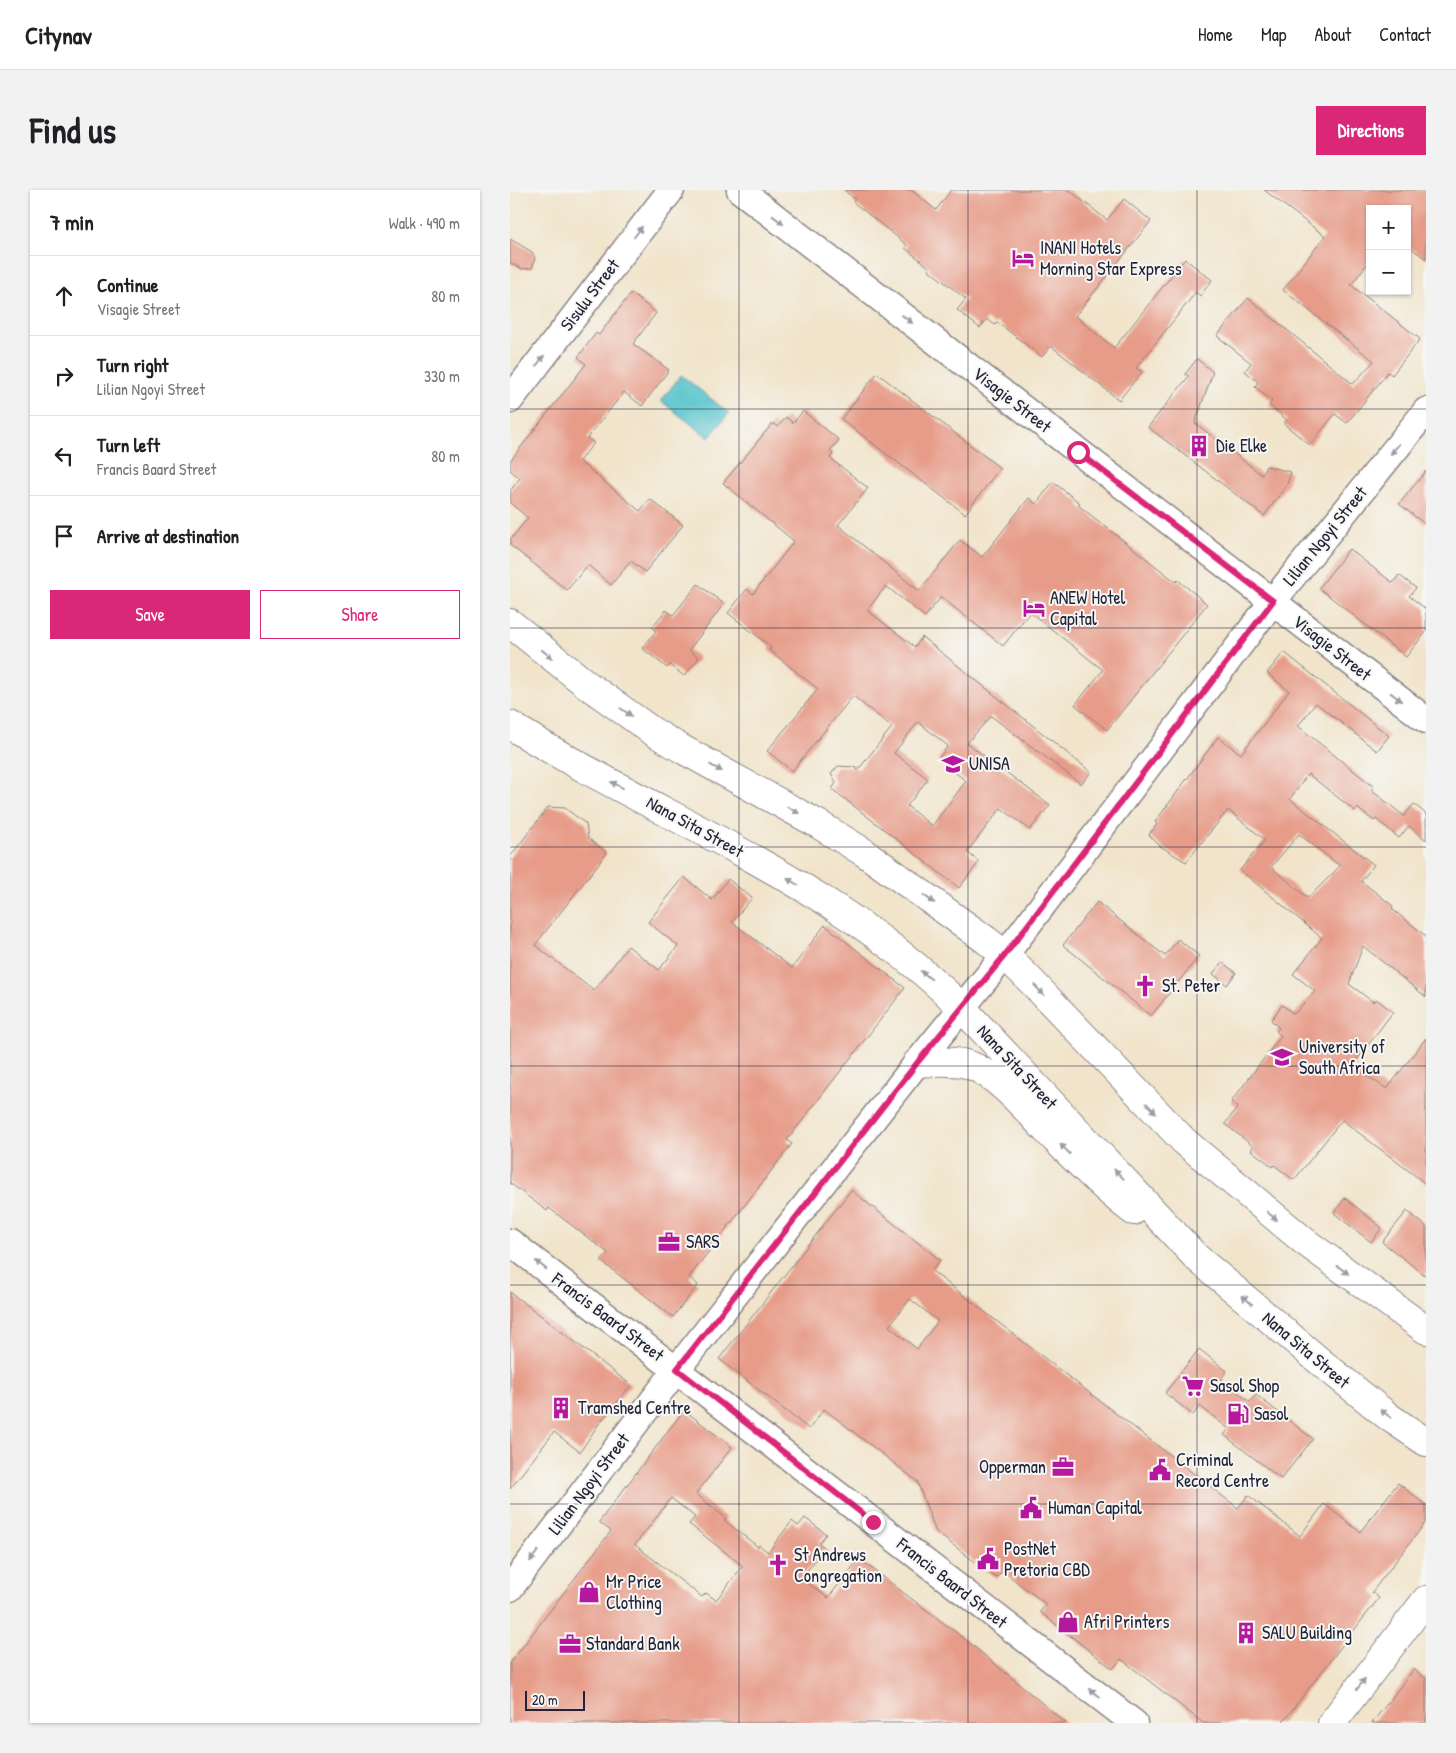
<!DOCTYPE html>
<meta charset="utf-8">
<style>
:root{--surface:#fff;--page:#f2f2f2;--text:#202124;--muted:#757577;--line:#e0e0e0;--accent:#db2777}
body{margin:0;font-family:"Patrick Hand",sans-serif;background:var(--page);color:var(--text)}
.controls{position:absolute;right:15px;top:15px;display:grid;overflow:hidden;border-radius:0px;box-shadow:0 1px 4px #0004}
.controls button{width:45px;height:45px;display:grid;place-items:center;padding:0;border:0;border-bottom:1px solid var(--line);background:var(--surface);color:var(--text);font:25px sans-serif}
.scale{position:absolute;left:15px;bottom:12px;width:60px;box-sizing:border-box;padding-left:5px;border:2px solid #22223b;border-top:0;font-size:14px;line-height:18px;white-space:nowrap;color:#22223b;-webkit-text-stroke:4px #f6f6f2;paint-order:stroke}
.stop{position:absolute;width:15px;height:15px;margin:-11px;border:4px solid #db2777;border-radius:50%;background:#fff}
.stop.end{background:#db2777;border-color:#fff;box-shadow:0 1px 5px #0008}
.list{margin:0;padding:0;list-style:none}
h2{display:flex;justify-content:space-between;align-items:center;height:65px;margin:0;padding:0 20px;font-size:21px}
h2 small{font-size:16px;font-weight:400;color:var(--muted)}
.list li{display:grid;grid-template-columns:32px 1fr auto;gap:15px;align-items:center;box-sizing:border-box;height:80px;padding:0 20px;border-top:1px solid var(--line)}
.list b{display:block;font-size:19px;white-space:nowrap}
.list p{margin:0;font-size:16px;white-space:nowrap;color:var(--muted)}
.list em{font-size:16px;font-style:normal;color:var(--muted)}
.actions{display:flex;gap:10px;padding:15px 20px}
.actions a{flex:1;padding:11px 0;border:1px solid var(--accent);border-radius:0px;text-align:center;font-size:18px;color:var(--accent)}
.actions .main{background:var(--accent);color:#fff}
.icon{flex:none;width:28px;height:28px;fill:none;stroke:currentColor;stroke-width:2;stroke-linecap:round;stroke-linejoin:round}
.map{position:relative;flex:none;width:916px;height:1533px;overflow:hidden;border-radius:0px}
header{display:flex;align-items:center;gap:30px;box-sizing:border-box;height:70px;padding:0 25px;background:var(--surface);border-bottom:1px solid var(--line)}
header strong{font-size:24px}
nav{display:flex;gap:28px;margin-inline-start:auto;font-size:18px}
.intro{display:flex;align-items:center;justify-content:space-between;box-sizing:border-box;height:120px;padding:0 30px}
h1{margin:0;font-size:35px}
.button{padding:12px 22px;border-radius:0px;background:var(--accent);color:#fff;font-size:18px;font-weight:700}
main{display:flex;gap:30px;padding:0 30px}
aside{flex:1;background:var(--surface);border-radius:0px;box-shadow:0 1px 4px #0004}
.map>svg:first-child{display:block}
</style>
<header>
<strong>Citynav</strong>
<nav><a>Home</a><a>Map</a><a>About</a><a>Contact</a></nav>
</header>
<div class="intro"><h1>Find us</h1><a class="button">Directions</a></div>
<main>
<aside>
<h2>7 min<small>Walk · 490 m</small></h2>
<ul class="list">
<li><svg class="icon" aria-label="ahead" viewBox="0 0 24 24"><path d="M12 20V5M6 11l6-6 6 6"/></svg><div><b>Continue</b><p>Visagie Street</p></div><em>80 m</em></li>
<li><svg class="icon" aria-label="right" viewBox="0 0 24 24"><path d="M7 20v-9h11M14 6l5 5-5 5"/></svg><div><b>Turn right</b><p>Lilian Ngoyi Street</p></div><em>330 m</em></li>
<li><svg class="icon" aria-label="left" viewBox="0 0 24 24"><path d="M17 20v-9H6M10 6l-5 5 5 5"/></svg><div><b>Turn left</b><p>Francis Baard Street</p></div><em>80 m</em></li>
<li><svg class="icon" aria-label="arrive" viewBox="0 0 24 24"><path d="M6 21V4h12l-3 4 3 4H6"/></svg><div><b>Arrive at destination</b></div></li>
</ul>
<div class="actions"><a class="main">Save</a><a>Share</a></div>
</aside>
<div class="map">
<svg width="916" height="1533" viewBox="0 0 916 1533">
<rect width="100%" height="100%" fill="#f6f6f2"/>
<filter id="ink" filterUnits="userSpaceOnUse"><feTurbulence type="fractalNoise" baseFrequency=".02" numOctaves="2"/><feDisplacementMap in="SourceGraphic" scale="10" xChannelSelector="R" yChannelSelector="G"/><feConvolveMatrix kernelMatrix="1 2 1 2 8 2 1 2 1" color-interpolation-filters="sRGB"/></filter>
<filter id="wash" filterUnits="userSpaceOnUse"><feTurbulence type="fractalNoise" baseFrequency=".0096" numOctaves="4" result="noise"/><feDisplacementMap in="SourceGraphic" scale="20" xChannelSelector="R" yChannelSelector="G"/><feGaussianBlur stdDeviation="1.12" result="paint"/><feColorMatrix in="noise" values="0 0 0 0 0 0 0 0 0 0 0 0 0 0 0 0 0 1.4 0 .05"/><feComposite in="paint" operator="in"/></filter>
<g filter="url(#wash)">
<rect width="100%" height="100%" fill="#f1e4cb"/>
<!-- water -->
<polygon fill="#56c4cc" stroke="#3c7384" points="171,185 219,223 199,248 151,211"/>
<g id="blocks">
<!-- building -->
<g fill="#e79c89" fill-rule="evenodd">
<polygon points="334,0 401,0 426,20 441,0 559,0 597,30 614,9 641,31 565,126 604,158 675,69 702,90 690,106 686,102 626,178 632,182 609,210 541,156 532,167 487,132 485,135 477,129 470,138 447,120 456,109 419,80 420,78 395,58 397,55 343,12 345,9"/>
<polygon points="754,0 916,0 916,69 897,55 897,19 860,19 860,70 841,95 910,149 882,185 878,182 837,233 825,224 800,255 774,234 777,230 759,215 762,211 745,197 748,192 735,181 741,173 707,146 738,108 843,194 864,171 773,100 815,46"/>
<polygon points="0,49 22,62 25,68 22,78 12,79 0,73"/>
<polygon points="121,103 146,123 123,154 159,180 132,216 114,202 77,248 84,253 69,271 130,321 140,309 173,335 135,382 121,371 101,395 78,375 57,400 0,355 0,350 18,328 0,313 0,301 10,288 0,280 0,271 76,174 68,167 86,143 89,145"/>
<polygon points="687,169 703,182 685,233 752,285 756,276 781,282 777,295 754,326 638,237 679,186 675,184"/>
<polygon points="367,183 490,278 455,324 331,229"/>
<path d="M293,221L329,250L320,261L323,264L320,268L358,298L328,335L409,401L450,350L472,367L519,308L526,314L543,292L570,313L568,315L666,392L668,390L697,414L597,540L565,515L593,480L520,422L493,456L431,407L415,427L376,396L357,420L405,457L412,447L581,582L571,594L481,526L457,553L540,615L520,640L491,618L457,662L469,672L449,698L322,599L326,593L321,584L328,576L345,577L348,580L382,537L343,506L282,581L257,561L308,499L259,460L261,457L218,423L237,399L243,404L284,351L213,293L263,233L268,237L276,227L283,233ZM408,532L438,556L428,569L456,591L422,636L397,616L418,589L384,563Z"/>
<polygon points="916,281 916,335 889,314"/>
<polygon points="839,359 883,393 889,385 906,398 899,406 916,419 916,442 896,467 809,398"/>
<polygon points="188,394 214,414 179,460 189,468 174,486 160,475 157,478 132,458 146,441 142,437 156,420 163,425"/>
<path d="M774,462L879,546L867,561L806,513L788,536L864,597L861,600L894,626L904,614L916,624V650L899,636L889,648L866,629L864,631L847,618L845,621L798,584L780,609L864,675L851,691L883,716L882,719L916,746V807L853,756L839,794L863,812L866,809L883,822L842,876L877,899L916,848V994L832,930L784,990L764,975L763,977L741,960L743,956L715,934L728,917L721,912L771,846L766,841L769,838L761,830L772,815L784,824L805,801L783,784L812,748L730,680L755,650L718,620L676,672L650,656L639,645L647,634L645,632L708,547L731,564L779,501L757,483ZM789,644L830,676L798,708L761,677Z"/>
<polygon points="38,617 55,618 76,634 78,648 97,663 25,755 84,801 118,756 149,780 168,756 138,732 174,687 202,710 218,689 242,708 222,732 282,778 315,735 395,798 277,950 282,954 179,1087 188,1095 163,1127 91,1071 98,1063 39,1018 37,1021 0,993 0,667"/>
<polygon points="587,712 655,766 668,749 689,766 641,826 553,755"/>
<polygon points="712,772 726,783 717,795 703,784"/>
<path d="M341,1000L430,1070L422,1081L728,1318L738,1305L790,1346L814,1314L850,1342L888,1293L916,1315V1332L862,1402L869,1408L772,1533H693L611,1469L603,1479L530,1422L536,1414L516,1399L493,1381L486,1388L426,1342L407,1291L314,1219L299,1239L209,1169ZM400,1109L428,1131L407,1159L379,1136Z"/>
<polygon points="835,1008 872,1038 861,1052 824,1023"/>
<polygon points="897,1021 916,1036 916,1086 872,1052"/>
<polygon points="0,1102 121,1195 88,1235 70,1262 44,1242 0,1299"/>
<polygon points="689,1159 717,1181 711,1189 740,1212 746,1205 803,1249 771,1289 714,1245 719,1239 690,1216 683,1225 655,1203"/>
<path d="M174,1220L222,1257L186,1304L216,1328L214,1330L248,1357L249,1355L258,1362L282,1331L288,1336L295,1328L316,1344L309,1353L315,1358L291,1388L318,1408L349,1369L456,1450L556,1533H0V1473L101,1341L89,1332ZM161,1308L185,1327L179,1334L233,1376L206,1410L196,1403L192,1407L125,1355Z"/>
<polygon points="904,1479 916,1489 916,1533 862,1533"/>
</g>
</g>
</g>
<g filter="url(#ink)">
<use href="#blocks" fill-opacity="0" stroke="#8a8383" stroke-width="1"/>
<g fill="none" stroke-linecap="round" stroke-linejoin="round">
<!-- tertiary casing -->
<g stroke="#8a8383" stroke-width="29">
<g id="tertiary">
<polyline points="230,0 916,530"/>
<polyline points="0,210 161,0"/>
<polyline points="0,1052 624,1533"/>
<polyline points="0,1398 167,1179 407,873 495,765 763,411 916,221"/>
</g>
</g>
<!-- secondary casing -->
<g stroke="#8a8383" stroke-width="30">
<polyline id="secondary" points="822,1533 916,1410"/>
</g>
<!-- primary casing -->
<g stroke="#8a8383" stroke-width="30">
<g id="primary">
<polyline points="0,433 76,494 142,541 172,559 308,634 355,663 476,750 495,765 522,792 674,951 794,1051 916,1140"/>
<path d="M0,535C150,629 324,690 452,818L687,1068L813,1174L879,1227L916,1252"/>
<path d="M407,873C423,872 440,870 456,874C484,881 517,920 537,941C565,969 592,997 623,1021"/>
</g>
</g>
<!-- tertiary -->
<use href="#tertiary" stroke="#fff" stroke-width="26"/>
<!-- secondary -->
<use href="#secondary" stroke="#fff" stroke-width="28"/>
<!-- primary -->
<use href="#primary" stroke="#fff" stroke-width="28"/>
</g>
<!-- one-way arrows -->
<defs><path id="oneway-solid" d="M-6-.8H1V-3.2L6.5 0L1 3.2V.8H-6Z" transform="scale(1.25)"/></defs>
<g fill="#9c9ca7">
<use href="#oneway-solid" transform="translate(268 30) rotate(38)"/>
<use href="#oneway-solid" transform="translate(128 42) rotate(-53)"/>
<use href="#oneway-solid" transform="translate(397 129) rotate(38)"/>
<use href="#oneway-solid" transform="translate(30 171) rotate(-53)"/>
<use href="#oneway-solid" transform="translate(885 259) rotate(129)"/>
<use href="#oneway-solid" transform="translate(37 464) rotate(38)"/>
<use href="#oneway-solid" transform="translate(886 507) rotate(38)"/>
<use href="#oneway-solid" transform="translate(116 522) rotate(35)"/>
<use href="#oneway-solid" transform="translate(206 578) rotate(29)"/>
<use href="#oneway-solid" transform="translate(107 595) rotate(-153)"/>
<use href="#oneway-solid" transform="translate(283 620) rotate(29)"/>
<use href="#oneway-solid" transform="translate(283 692) rotate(-150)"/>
<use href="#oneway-solid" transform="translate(419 709) rotate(36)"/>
<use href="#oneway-solid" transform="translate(416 785) rotate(-141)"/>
<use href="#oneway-solid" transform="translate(529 800) rotate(47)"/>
<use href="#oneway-solid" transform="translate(641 918) rotate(46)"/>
<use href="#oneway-solid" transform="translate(555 959) rotate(-135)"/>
<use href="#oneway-solid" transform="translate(609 984) rotate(-134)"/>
<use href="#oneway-solid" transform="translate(762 1026) rotate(39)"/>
<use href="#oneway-solid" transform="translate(31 1075) rotate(-142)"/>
<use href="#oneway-solid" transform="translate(833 1080) rotate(36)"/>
<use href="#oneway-solid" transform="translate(737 1110) rotate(-140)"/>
<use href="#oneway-solid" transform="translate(876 1224) rotate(-143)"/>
<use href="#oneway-solid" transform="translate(24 1366) rotate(127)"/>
<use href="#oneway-solid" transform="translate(851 1494) rotate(-53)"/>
<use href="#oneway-solid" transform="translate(585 1503) rotate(-142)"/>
</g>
</g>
<g fill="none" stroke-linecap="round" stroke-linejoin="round" filter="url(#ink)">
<!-- route -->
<polyline stroke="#db2777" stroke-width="6" points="363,1332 167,1179 407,873 495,765 763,411 568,262"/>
</g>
<!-- grid -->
<path fill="none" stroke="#22223b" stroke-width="1" stroke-opacity="0.55" d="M229,0V1533M458,0V1533M687,0V1533M0,219H916M0,438H916M0,657H916M0,876H916M0,1095H916M0,1314H916"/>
<!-- icons -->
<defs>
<g id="hotel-bare" transform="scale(1.725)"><path d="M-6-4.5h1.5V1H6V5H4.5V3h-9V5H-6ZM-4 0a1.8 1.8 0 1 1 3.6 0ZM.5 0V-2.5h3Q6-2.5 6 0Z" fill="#b5179e" stroke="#f6f6f2" stroke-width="2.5" paint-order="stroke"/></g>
<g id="building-bare" transform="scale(1.725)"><path d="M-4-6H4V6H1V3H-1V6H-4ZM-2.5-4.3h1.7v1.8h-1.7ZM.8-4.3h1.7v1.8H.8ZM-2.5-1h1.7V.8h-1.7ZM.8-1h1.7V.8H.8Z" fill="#b5179e" stroke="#f6f6f2" stroke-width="2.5" paint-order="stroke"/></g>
<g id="university-bare" transform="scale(1.725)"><path d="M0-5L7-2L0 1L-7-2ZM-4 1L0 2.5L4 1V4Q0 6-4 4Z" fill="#b5179e" stroke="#f6f6f2" stroke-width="2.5" paint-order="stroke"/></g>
<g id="church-bare" transform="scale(1.725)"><path d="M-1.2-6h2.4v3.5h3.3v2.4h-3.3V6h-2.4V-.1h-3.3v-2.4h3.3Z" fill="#b5179e" stroke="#f6f6f2" stroke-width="2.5" paint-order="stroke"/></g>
<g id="office-bare" transform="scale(1.725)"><path d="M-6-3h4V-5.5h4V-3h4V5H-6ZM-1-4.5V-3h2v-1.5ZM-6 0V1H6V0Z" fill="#b5179e" stroke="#f6f6f2" stroke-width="2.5" paint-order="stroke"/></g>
<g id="supermarket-bare" transform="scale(1.725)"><path d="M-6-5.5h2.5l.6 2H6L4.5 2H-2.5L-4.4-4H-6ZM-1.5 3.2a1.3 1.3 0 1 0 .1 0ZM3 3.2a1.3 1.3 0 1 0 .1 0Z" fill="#b5179e" stroke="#f6f6f2" stroke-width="2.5" paint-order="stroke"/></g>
<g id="fuel-bare" transform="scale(1.725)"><path d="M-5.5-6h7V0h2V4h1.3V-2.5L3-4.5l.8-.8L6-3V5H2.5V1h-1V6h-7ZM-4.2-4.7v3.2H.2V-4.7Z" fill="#b5179e" stroke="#f6f6f2" stroke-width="2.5" paint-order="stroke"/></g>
<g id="civic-bare" transform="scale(1.725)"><path d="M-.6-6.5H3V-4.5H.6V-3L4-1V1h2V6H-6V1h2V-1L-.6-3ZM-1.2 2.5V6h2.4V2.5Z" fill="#b5179e" stroke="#f6f6f2" stroke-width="2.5" paint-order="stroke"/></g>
<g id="shop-bare" transform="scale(1.725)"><path d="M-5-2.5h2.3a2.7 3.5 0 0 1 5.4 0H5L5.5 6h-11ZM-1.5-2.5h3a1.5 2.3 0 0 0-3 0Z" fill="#b5179e" stroke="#f6f6f2" stroke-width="2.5" paint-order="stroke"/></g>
</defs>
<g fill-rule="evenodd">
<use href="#hotel-bare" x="513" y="68"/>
<use href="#building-bare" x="689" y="256"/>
<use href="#hotel-bare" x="524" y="418"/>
<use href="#university-bare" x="443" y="574"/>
<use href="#church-bare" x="635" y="796"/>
<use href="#university-bare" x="772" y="867"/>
<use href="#office-bare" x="159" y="1052"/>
<use href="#supermarket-bare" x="683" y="1196"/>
<use href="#building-bare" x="51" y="1218"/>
<use href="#fuel-bare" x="728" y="1224"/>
<use href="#office-bare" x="553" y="1277"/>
<use href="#civic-bare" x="650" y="1280"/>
<use href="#civic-bare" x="521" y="1318"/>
<use href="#civic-bare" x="478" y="1369"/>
<use href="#church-bare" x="268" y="1375"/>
<use href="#shop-bare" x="79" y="1402"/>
<use href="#shop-bare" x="558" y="1432"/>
<use href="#building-bare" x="736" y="1443"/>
<use href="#office-bare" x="60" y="1454"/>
</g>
<g text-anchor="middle" stroke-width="4" stroke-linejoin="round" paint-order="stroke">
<!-- poi labels -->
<g font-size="18" fill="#22223b" stroke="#f6f6f2" text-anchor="start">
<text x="530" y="64">INANI Hotels<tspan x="530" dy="21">Morning Star Express</tspan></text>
<text x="706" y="262">Die Elke</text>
<text x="540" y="414">ANEW Hotel<tspan x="540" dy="21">Capital</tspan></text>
<text x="459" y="580">UNISA</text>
<text x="652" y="802">St. Peter</text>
<text x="789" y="863">University of<tspan x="789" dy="21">South Africa</tspan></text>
<text x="176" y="1058">SARS</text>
<text x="700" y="1202">Sasol Shop</text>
<text x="68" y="1224">Tramshed Centre</text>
<text x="744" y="1230">Sasol</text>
<text x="666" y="1276">Criminal<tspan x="666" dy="21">Record Centre</tspan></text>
<text x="536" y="1283" text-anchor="end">Opperman</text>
<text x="538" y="1324">Human Capital</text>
<text x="494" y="1365">PostNet<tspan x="494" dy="21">Pretoria CBD</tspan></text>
<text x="284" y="1371">St Andrews<tspan x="284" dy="21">Congregation</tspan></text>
<text x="96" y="1398">Mr Price<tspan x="96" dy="21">Clothing</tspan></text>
<text x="574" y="1438">Afri Printers</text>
<text x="752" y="1449">SALU Building</text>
<text x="76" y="1460">Standard Bank</text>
</g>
<!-- street labels -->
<g font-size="18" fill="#22223b" stroke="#f6f6f2">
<text transform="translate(80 105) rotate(-53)" y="6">Sisulu Street</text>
<text transform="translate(502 210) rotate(38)" y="6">Visagie Street</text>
<text transform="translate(815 346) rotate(-51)" y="6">Lilian Ngoyi Street</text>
<text transform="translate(822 458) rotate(38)" y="6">Visagie Street</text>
<text transform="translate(185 637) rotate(29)" y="6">Nana Sita Street</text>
<text transform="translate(507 877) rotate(47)" y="6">Nana Sita Street</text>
<text transform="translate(98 1127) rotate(37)" y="6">Francis Baard Street</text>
<text transform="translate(796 1160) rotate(40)" y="6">Nana Sita Street</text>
<text transform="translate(79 1294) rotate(-53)" y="6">Lilian Ngoyi Street</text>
<text transform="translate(442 1393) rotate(38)" y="6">Francis Baard Street</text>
</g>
</g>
</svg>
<div class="controls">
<button>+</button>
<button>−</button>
</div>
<div class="scale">20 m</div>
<div class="stop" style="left:568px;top:262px"></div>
<div class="stop end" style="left:363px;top:1332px"></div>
</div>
</main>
